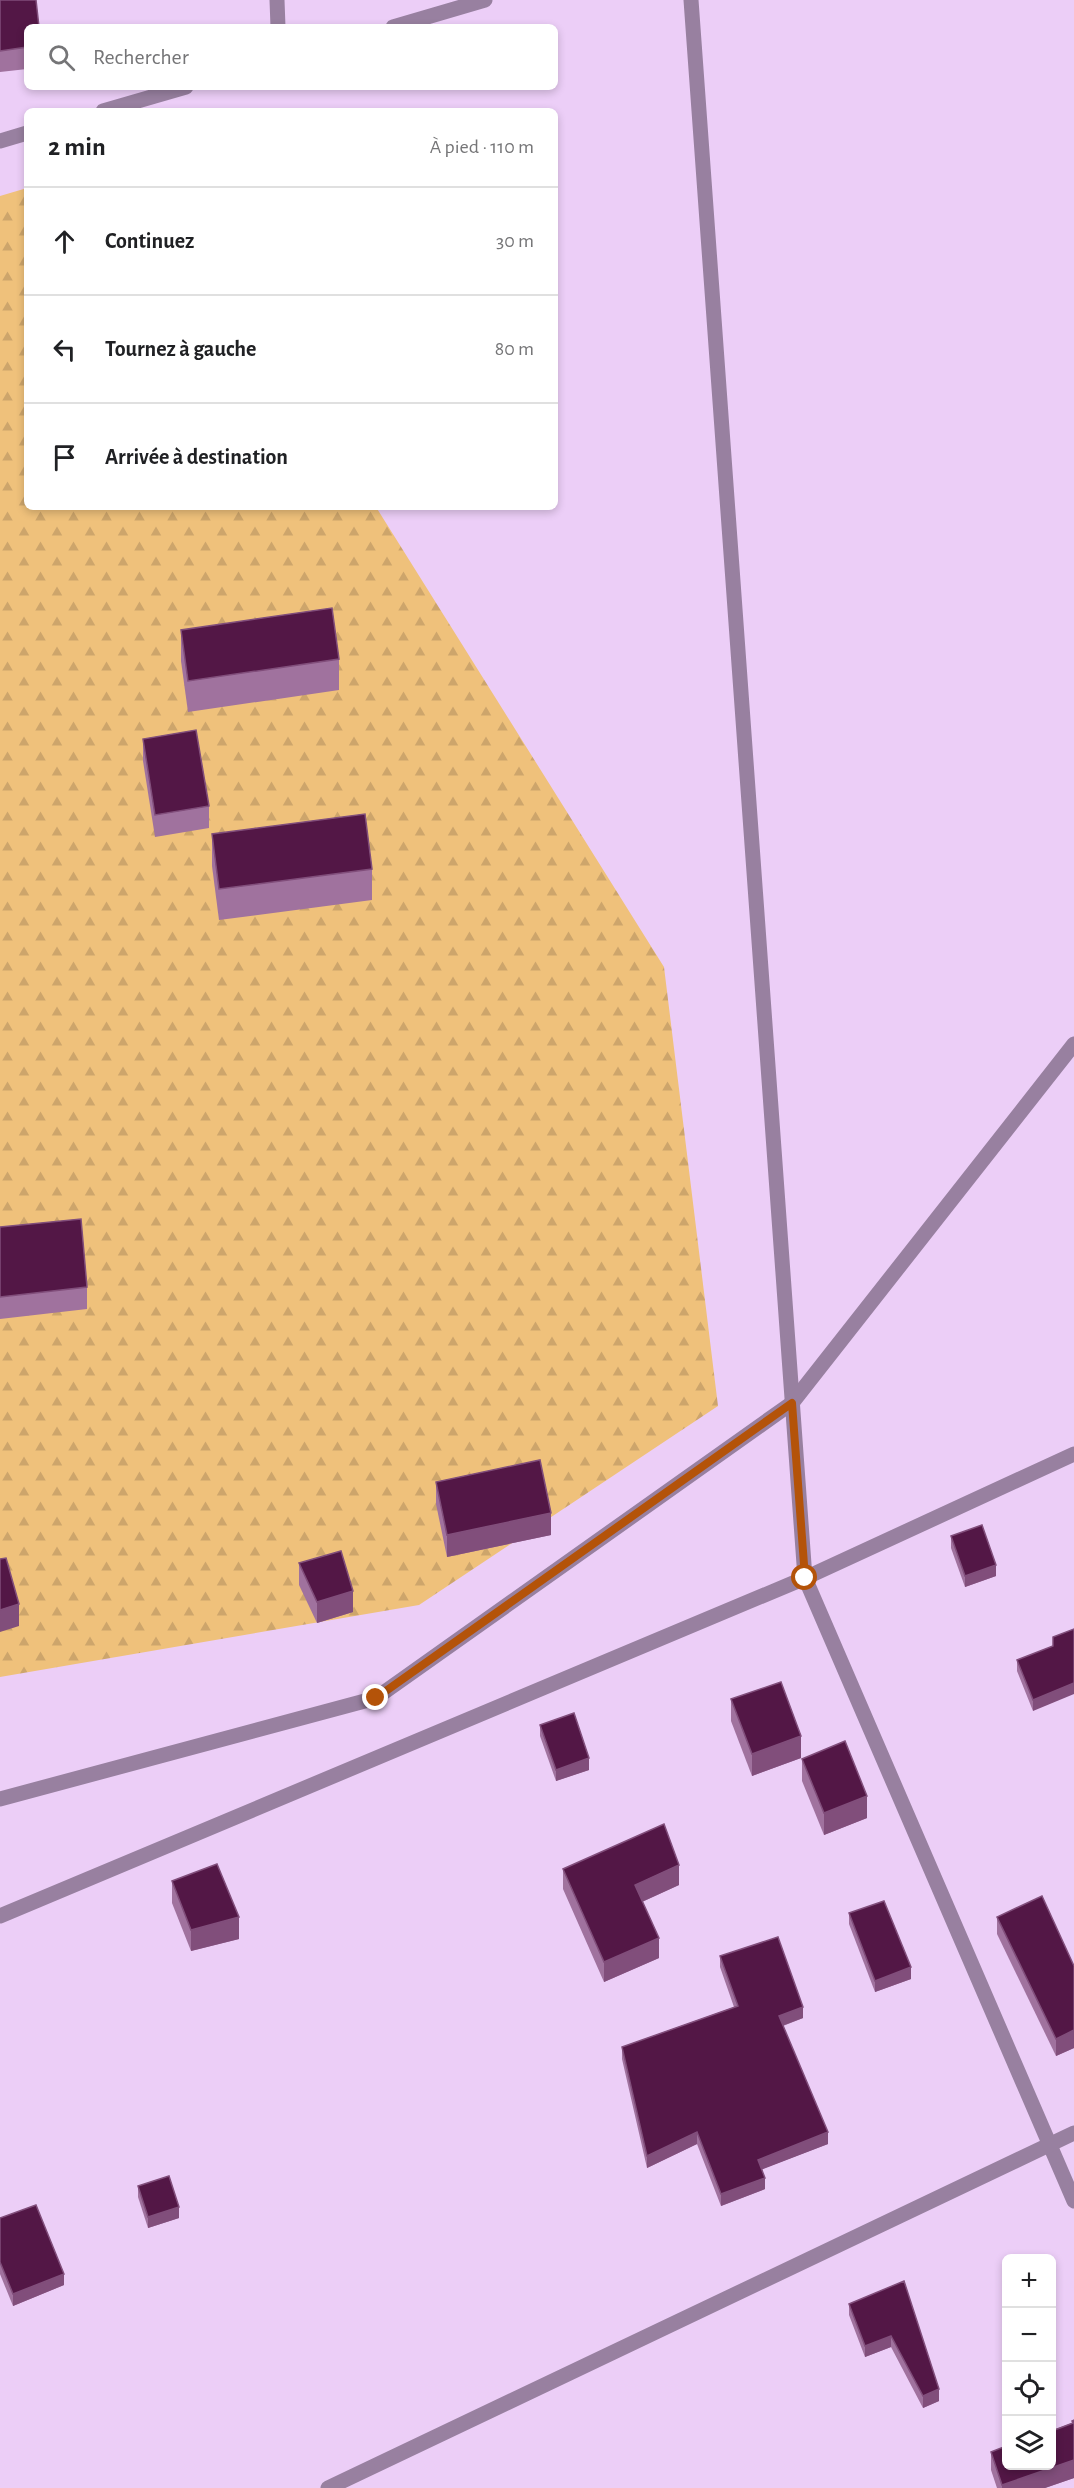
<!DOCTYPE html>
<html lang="fr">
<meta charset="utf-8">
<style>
:root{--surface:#fff;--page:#f2f2f2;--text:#202124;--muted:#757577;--line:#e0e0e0}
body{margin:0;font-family:"Alegreya Sans",sans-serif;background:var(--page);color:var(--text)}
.controls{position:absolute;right:18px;bottom:18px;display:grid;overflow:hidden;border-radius:9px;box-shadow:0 3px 9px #0003}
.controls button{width:54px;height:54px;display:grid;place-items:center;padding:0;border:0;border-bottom:2px solid var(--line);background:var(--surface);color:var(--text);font:30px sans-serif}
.stop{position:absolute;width:18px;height:18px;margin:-14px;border:4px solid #b45309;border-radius:50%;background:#fff}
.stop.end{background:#b45309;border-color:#fff;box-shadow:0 2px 6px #0008}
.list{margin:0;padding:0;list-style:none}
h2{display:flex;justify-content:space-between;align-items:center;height:78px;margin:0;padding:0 24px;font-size:26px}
h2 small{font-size:20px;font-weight:400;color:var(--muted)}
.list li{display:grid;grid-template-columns:39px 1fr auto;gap:18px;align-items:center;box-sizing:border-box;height:108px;padding:0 24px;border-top:2px solid var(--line)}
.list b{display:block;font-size:22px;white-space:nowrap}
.list em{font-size:20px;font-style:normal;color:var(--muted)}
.icon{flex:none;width:33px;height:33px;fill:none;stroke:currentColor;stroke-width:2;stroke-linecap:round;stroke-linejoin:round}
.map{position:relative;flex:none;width:1074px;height:2488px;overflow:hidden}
.search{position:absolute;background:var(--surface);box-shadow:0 3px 9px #0003;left:24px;top:24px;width:534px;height:66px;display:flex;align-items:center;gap:15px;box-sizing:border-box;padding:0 21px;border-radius:9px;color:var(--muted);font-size:22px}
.panel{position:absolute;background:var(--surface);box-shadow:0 3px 9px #0003;left:24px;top:108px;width:534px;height:402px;border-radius:9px}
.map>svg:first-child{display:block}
</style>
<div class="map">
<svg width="1074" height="2488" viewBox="0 0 1074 2488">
<defs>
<pattern id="forest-firs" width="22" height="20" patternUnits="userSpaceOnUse" patternTransform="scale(1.5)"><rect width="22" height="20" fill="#efc17b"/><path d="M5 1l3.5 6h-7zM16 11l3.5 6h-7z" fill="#cda56b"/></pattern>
</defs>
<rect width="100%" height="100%" fill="#eccef7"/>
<!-- forest -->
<polygon fill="url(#forest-firs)" points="27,188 27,507 376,507 664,967 718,1406 419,1605 0,1677 0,196"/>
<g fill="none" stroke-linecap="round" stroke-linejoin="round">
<!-- minor -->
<g stroke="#9880a0" stroke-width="15">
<polyline points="277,0 278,27"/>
<polyline points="691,0 805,1578 1074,2201"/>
<polyline points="393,27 485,0"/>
<polyline points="103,111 186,87"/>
<polyline points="0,141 27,133"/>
<polyline points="0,1799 376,1698 792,1403 1074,1044"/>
<polyline points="0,1916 805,1578 1074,1454"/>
<polyline points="328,2488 1074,2133"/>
</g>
</g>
<!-- wall -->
<g fill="#a0729e">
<polygon points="0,0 27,27 27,69 0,72"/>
<polygon points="181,630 339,659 339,690 188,712 181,661"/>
<polygon points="143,739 209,806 209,828 155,837 143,761"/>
<polygon points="212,834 372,869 372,900 219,920 212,866"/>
<polygon points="0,1227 87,1287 87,1309 0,1319"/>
<polygon points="436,1482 551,1535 447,1557 436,1504"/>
<polygon points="951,1536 996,1576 965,1587 951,1548"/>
<polygon points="299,1563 353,1612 317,1623 299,1585"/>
<polygon points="1053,1646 1033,1711 1017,1671 1017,1660"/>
<polygon points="731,1699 801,1758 752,1776 731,1721"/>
<polygon points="540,1725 589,1770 556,1781 540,1736"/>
<polygon points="802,1759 867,1818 824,1835 802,1781"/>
<polygon points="563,1869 679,1885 642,1902 659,1958 604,1982 563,1889"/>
<polygon points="172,1881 239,1939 191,1951 172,1903"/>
<polygon points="849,1913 911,1979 875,1992 849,1924"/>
<polygon points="997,1917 1074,1966 1074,2048 1056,2056 997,1934"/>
<polygon points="720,1956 803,2018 783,2026 828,2144 762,2169 765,2189 721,2206 697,2144 647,2168 622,2059 622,2047 734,2007 720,1967"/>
<polygon points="138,2186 179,2218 148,2228 138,2197"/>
<polygon points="0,2218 64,2285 13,2306 0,2274"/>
<polygon points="904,2281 939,2401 923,2408 891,2347 865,2357 849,2315 849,2304"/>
<polygon points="1074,2420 1074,2478 1045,2488 997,2488 991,2470 991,2452 1072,2423 1072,2421"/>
</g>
<!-- shaded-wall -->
<g fill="#814e7b">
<polygon points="551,1513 551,1535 447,1557 447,1535"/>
<polygon points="996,1565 996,1576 965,1587 965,1576"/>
<polygon points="353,1591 353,1612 317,1623 317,1602"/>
<polygon points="19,1604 19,1626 0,1632 0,1610"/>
<polygon points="1074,1683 1074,1694 1033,1711 1033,1700"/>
<polygon points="801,1736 801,1758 752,1776 752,1754"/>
<polygon points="589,1758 589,1770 556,1781 556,1770"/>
<polygon points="867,1796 867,1818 824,1835 824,1813"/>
<polygon points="679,1865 679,1885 635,1905 635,1885"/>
<polygon points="239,1917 239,1939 191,1951 191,1930"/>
<polygon points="659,1938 659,1958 604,1982 604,1962"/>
<polygon points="911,1967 911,1979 875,1992 875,1981"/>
<polygon points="803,2007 803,2018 779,2027 779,2016"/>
<polygon points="1074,2030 1074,2048 1056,2056 1056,2039"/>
<polygon points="697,2132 697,2144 647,2168 647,2156"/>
<polygon points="828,2132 828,2144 758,2171 758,2160"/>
<polygon points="765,2178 765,2189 721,2206 721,2194"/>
<polygon points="179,2207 179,2218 148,2228 148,2217"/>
<polygon points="64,2274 64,2285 13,2306 13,2294"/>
<polygon points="891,2336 891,2347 865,2357 865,2346"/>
<polygon points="939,2389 939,2401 923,2408 923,2396"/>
<polygon points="1074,2460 1074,2478 1045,2488 1002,2488 1002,2485"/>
</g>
<!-- building -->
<g fill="#531746" stroke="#814e7b" stroke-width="1.5">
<polygon points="0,0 36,0 39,27 27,27 27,47 0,51"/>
<polygon points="332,608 339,659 188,681 181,630"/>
<polygon points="196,730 209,806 155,815 143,739"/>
<polygon points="365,814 372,869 219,889 212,834"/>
<polygon points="81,1219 87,1287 0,1297 0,1227"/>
<polygon points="540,1460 551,1513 447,1535 436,1482"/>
<polygon points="982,1525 996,1565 965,1576 951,1536"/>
<polygon points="341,1551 353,1591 317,1602 299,1563"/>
<polygon points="6,1558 19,1604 0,1610 0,1559"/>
<polygon points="1074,1629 1074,1683 1033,1700 1017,1660 1053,1646 1053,1637"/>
<polygon points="781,1682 801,1736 752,1754 731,1699"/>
<polygon points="574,1713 589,1758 556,1770 540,1725"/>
<polygon points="845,1741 867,1796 824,1813 802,1759"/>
<polygon points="664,1824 679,1865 635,1885 659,1938 604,1962 563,1869"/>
<polygon points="217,1864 239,1917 191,1930 172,1881"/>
<polygon points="1042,1896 1074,1966 1074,2030 1056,2039 997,1917"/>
<polygon points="884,1901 911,1967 875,1981 849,1913"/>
<polygon points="778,1937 803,2007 779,2016 828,2132 758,2160 765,2178 721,2194 697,2132 647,2156 622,2047 738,2006 720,1956"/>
<polygon points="169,2176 179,2207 148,2217 138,2186"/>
<polygon points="36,2205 64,2274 13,2294 0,2262 0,2218"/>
<polygon points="904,2281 939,2389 923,2396 891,2336 865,2346 849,2304"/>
<polygon points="1074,2420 1074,2460 1002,2485 991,2452 1006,2446 1006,2466 1052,2466 1052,2431 1073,2423 1072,2421"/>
</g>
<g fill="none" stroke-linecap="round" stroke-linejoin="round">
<!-- route -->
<polyline stroke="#b45309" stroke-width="8" points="376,1698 792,1403 805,1578"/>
</g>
</svg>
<div class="controls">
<button>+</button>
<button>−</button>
<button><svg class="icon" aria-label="locate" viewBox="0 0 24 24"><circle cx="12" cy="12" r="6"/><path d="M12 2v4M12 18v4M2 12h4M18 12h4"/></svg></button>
<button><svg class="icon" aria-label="layers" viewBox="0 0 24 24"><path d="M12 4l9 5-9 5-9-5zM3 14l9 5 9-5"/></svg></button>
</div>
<div class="stop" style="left:805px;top:1578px"></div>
<div class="stop end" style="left:376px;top:1698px"></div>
<div class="search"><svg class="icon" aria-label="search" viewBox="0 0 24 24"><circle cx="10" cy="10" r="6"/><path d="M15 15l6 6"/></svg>Rechercher</div>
<section class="panel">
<h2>2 min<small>À pied · 110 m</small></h2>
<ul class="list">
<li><svg class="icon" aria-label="ahead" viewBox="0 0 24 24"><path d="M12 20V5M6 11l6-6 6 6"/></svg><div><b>Continuez</b></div><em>30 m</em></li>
<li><svg class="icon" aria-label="left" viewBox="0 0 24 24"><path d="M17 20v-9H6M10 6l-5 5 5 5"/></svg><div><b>Tournez à gauche</b></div><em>80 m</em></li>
<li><svg class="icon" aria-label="arrive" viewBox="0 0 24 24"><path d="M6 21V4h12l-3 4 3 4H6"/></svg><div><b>Arrivée à destination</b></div></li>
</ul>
</section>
</div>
